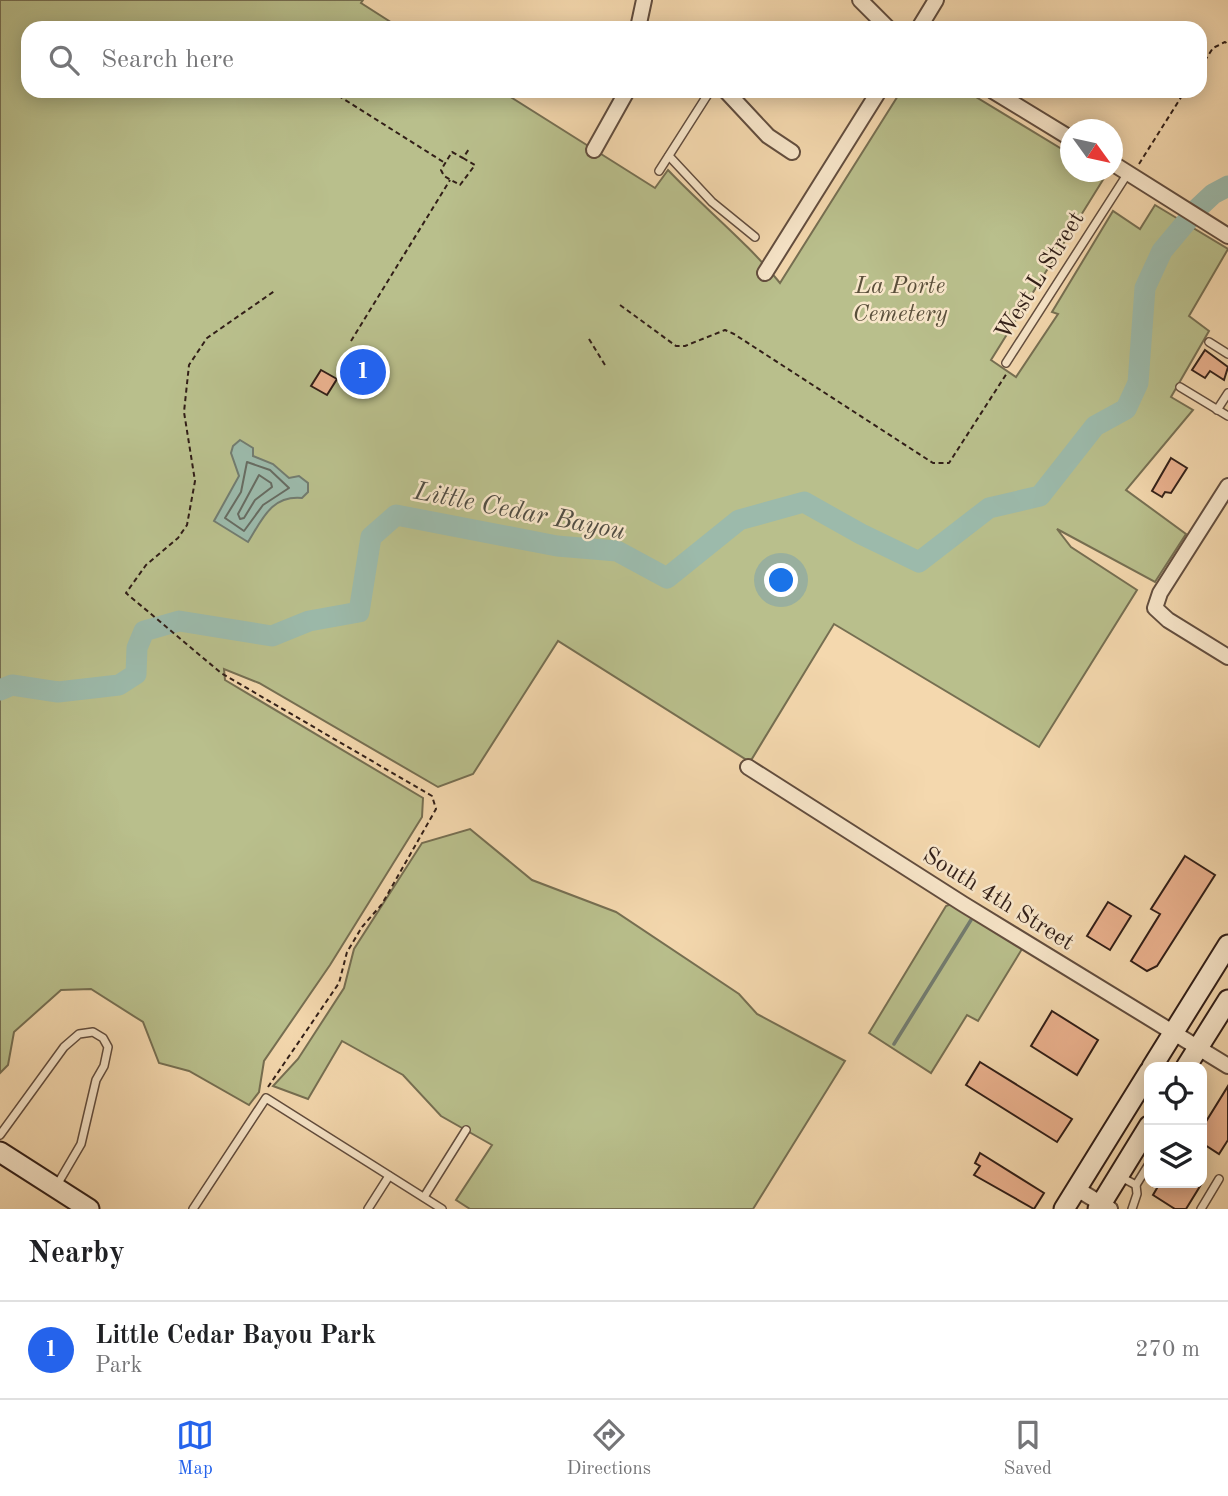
<!DOCTYPE html>
<style>
:root{--surface:#fff;--page:#f6f6f6;--text:#202124;--muted:#757577;--line:#e0e0e0;--accent:#2563eb}
body{margin:0;font-family:"Old Standard TT",serif;background:var(--page);color:var(--text)}
.controls{position:absolute;right:21px;bottom:21px;display:grid;overflow:hidden;border-radius:14px;box-shadow:0 4px 18px #0003}
.controls button{width:63px;height:63px;display:grid;place-items:center;padding:0;border:0;border-bottom:2px solid var(--line);background:var(--surface);color:var(--text);font:35px sans-serif}
.compass{position:absolute;left:1060px;top:119px;width:63px;height:63px;border-radius:50%;background:var(--surface);box-shadow:0 4px 18px #0003;rotate:123deg}
.you{position:absolute;left:782px;top:581px;width:24px;height:24px;margin:-18px;border:5px solid #fff;border-radius:50%;background:#1a73e8;box-shadow:0 0 0 10px #1a73e833}
.badge{display:grid;place-items:center;width:46px;height:46px;border-radius:50%;background:var(--accent);color:#fff;font-size:23px;font-weight:700}
.pin{position:absolute;translate:-50% -50%;border:4px solid #fff;box-shadow:0 2px 7px #0006}
.list{margin:0;padding:0;list-style:none}
h2{display:flex;justify-content:space-between;align-items:center;height:91px;margin:0;padding:0 28px;font-size:30px}
h2 small{font-size:23px;font-weight:400;color:var(--muted)}
.list li{display:grid;grid-template-columns:46px 1fr auto;gap:21px;align-items:center;box-sizing:border-box;height:98px;padding:0 28px;border-top:2px solid var(--line)}
.list b{display:block;font-size:26px;white-space:nowrap}
.list p{margin:0;font-size:23px;white-space:nowrap;color:var(--muted)}
.list em{font-size:23px;font-style:normal;color:var(--muted)}
.icon{flex:none;width:38px;height:38px;fill:none;stroke:currentColor;stroke-width:2;stroke-linecap:round;stroke-linejoin:round}
.map{position:relative;flex:none;width:1228px;height:1209px;overflow:hidden}
.search{position:absolute;background:var(--surface);box-shadow:0 4px 18px #0003;left:21px;right:21px;top:21px;height:77px;display:flex;align-items:center;gap:18px;box-sizing:border-box;padding:0 24px;border-radius:21px;color:var(--muted);font-size:26px}
.sheet{height:189px;background:var(--surface)}
nav{display:flex;justify-content:space-around;align-items:center;box-sizing:border-box;height:98px;border-top:2px solid var(--line);background:var(--surface);font-size:19px;color:var(--muted)}
nav a{display:grid;justify-items:center;gap:4px}
nav .on{color:var(--accent)}
.map>svg:first-child{display:block}
</style>
<div class="map">
<svg width="1228" height="1209" viewBox="0 0 1228 1209">
<rect width="100%" height="100%" fill="#f4d8ae"/>
<filter id="stains"><feTurbulence type="fractalNoise" baseFrequency=".00286" numOctaves="4"/><feColorMatrix values="0 0 0 0 .2 0 0 0 0 .09 0 0 0 0 .02 0 0 0 .5 -.17"/></filter>
<radialGradient id="worn" r=".72"><stop offset=".6" stop-color="#630" stop-opacity="0"/><stop offset="1" stop-color="#630" stop-opacity=".3"/></radialGradient>
<!-- green -->
<g fill="#b9bf8c" stroke="#766f52" stroke-width="2">
<path d="M0,0H363L361,3L400,28H28V91H501L655,188L668,170C705,209 747,242 780,283L901,91H966L1070,154V172H1100L1106,175L991,360L1016,377L1058,314L1052,312L1113,211L1140,229L1155,205L1228,249L1189,316L1209,331L1171,397L1193,410L1126,490L1186,534L1155,582L1057,529L1071,547L1137,590L1039,747L834,624L750,762L558,641L473,774L438,787L259,683L224,669L225,680L423,798L422,817L330,965L264,1061L259,1092L249,1105L189,1071L159,1063L143,1022L91,989L61,990L14,1032L8,1065L0,1073Z"/>
<polygon points="470,829 532,880 616,912 739,994 757,1014 845,1061 753,1209 470,1209 456,1200 492,1145 441,1116 403,1075 342,1041 308,1099 273,1086 298,1059 344,988 354,949 422,843"/>
<polygon points="954,903 1020,944 1022,949 978,1021 967,1015 931,1073 869,1033 946,906"/>
</g>
<!-- water -->
<path fill="#9cbaab" stroke="#727c70" stroke-width="2" d="M240,440L253,448V456L273,464L289,478L299,476L308,483V492L302,498C271,495 262,520 248,542L214,521L239,476L231,453L233,446Z"/>
<g fill="none" stroke-linecap="round" stroke-linejoin="round">
<!-- shore -->
<g stroke="#676c62" stroke-width="2">
<polygon points="247,462 270,470 289,488 263,505 244,531 225,518 241,492"/>
<polygon points="259,475 271,483 272,487 255,500 244,518 240,519 238,514"/>
</g>
<!-- stream -->
<polyline stroke="#727c70" stroke-width="3.5" points="894,1044 971,920"/>
<!-- river -->
<polyline stroke="#9cbaab" stroke-width="21" points="0,690 12,685 58,692 119,685 136,674 137,648 144,631 179,621 272,636 309,621 359,612 371,537 396,515 557,546 617,551 667,578 739,520 804,502 861,534 919,562 989,508 1040,496 1095,426 1126,409 1138,383 1145,288 1162,251 1198,208 1213,194 1228,186"/>
</g>
<!-- building -->
<g fill="#ebb28f" stroke="#321f18" stroke-width="2">
<polygon points="1205,350 1228,367 1224,380 1210,371 1205,378 1192,370"/>
<polygon points="321,370 337,379 327,395 311,386"/>
<polygon points="1171,458 1187,468 1171,493 1165,492 1162,497 1152,491"/>
<polygon points="1185,856 1215,875 1157,966 1147,971 1131,961 1160,914 1151,909"/>
<polygon points="1108,902 1131,916 1110,950 1087,936"/>
<polygon points="1052,1011 1098,1040 1077,1075 1031,1046"/>
<polygon points="980,1062 1072,1119 1057,1142 966,1085"/>
<polygon points="1228,1086 1228,1140 1219,1154 1202,1143 1202,1128"/>
<polygon points="980,1153 1044,1193 1034,1209 974,1175 980,1166 975,1163"/>
<polygon points="1160,1183 1202,1183 1186,1209 1175,1209 1153,1195"/>
</g>
<g fill="none" stroke-linecap="round" stroke-linejoin="round">
<!-- service casing -->
<g stroke="#624d3e" stroke-width="10">
<g id="service">
<polyline points="669,156 712,202 755,237"/>
<polyline points="659,171 710,91"/>
<polyline points="1209,342 1228,354"/>
<polyline points="1006,363 1128,173"/>
<polyline points="1180,387 1228,416"/>
<polyline points="1217,410 1228,393"/>
<polyline points="0,1135 64,1047 79,1034 93,1032 103,1038 108,1047 104,1066 96,1080 81,1144 57,1185"/>
<polyline points="1119,1176 1136,1185 1149,1164"/>
<polyline points="424,1197 466,1130"/>
<polyline points="193,1209 266,1098 442,1209"/>
<polyline points="368,1209 389,1176"/>
<polyline points="1132,1209 1137,1194 1136,1185"/>
<polyline points="1201,1209 1219,1179"/>
</g>
</g>
<!-- minor casing -->
<g stroke="#624d3e" stroke-width="18">
<g id="minor">
<polyline points="860,0 888,28"/>
<polyline points="638,28 644,0"/>
<polyline points="919,28 936,0"/>
<polyline points="726,91 768,136 792,152"/>
<polyline points="993,91 1070,138"/>
<polyline points="594,150 627,91"/>
<polyline points="1112,163 1228,236"/>
<polyline points="765,273 879,91"/>
<polyline points="1228,486 1160,593 1155,608 1168,620 1228,657"/>
<polyline points="748,767 963,904 1228,1066"/>
<polyline points="1077,1189 1110,1209"/>
</g>
</g>
<!-- secondary casing -->
<g stroke="#321f18" stroke-width="23">
<g id="secondary">
<polyline points="1152,1067 1228,945"/>
<polyline points="1186,1067 1228,1000"/>
<polyline points="0,1152 89,1209"/>
<polyline points="1064,1209 1149,1072"/>
<polyline points="1098,1209 1149,1126"/>
</g>
</g>
<!-- path -->
<g stroke="#321f18" stroke-width="2" stroke-dasharray="5 3.5" stroke-linecap="butt">
<polyline points="1200,68 1213,48 1225,42 1228,44"/>
<polyline points="331,91 445,163"/>
<polyline points="463,158 475,165 460,185 444,176 441,170 452,152 463,158 469,149"/>
<polyline points="1139,164 1185,91"/>
<polyline points="620,305 676,346 685,346 725,330 734,334 933,463 949,463 1007,373"/>
<polyline points="589,339 605,365"/>
<polyline points="351,341 450,180"/>
<polyline points="268,1087 339,983 347,952 362,927 382,904 436,809 432,796 221,673 126,593 146,565 178,538 187,525 195,481 184,412 189,365 207,338 276,290"/>
</g>
<!-- service -->
<use href="#service" stroke="#f8e6ca" stroke-width="7"/>
<!-- minor -->
<use href="#minor" stroke="#f8e6ca" stroke-width="14"/>
<!-- secondary -->
<use href="#secondary" stroke="#f8e6ca" stroke-width="19"/>
</g>
<g text-anchor="middle" stroke-width="5" stroke-linejoin="round" paint-order="stroke">
<!-- street labels -->
<g font-size="24" fill="#321f18" stroke="#f8e6ca">
<text transform="translate(1039 275) rotate(-58)" y="8">West L Street</text>
<text transform="translate(999 898) rotate(32)" y="8">South 4th Street</text>
</g>
<!-- park labels -->
<g font-size="24" font-style="italic" fill="#5a4f3b" stroke="#f8e6ca">
<text x="900" y="293">La Porte<tspan x="900" dy="28">Cemetery</tspan></text>
</g>
<!-- water labels -->
<g font-size="26" font-style="italic" fill="#524e44" stroke="#f8e6ca">
<text transform="translate(520 510) rotate(11)" y="9">Little Cedar Bayou</text>
</g>
</g>
<rect width="100%" height="100%" filter="url(#stains)"/>
<rect width="100%" height="100%" fill="url(#worn)"/>
</svg>
<div class="controls">
<button><svg class="icon" aria-label="locate" viewBox="0 0 24 24"><circle cx="12" cy="12" r="6"/><path d="M12 2v4M12 18v4M2 12h4M18 12h4"/></svg></button>
<button><svg class="icon" aria-label="layers" viewBox="0 0 24 24"><path d="M12 4l9 5-9 5-9-5zM3 14l9 5 9-5"/></svg></button>
</div>
<svg class="compass" viewBox="-18 -18 36 36"><path d="M0-13l5 13h-10z" fill="#e53935"/><path d="M0 13l5-13h-10z" fill="#757577"/></svg>
<div class="you"></div>
<div class="pin badge" style="left:363px;top:372px">1</div>
<div class="search"><svg class="icon" aria-label="search" viewBox="0 0 24 24"><circle cx="10" cy="10" r="6"/><path d="M15 15l6 6"/></svg>Search here</div>
</div>
<section class="sheet">
<h2>Nearby<small></small></h2>
<ul class="list">
<li><span class="badge">1</span><div><b>Little Cedar Bayou Park</b><p>Park</p></div><em>270 m</em></li>
</ul>
</section>
<nav>
<a class="on"><svg class="icon" aria-label="map" viewBox="0 0 24 24"><path d="M3 6l6-2 6 2 6-2v14l-6 2-6-2-6 2zM9 4v14M15 6v14"/></svg>Map</a>
<a><svg class="icon" aria-label="directions" viewBox="0 0 24 24"><path d="M12 3l9 9-9 9-9-9zM9 14v-3h6M13 9l2 2-2 2"/></svg>Directions</a>
<a><svg class="icon" aria-label="saved" viewBox="0 0 24 24"><path d="M7 4h10v16l-5-4-5 4z"/></svg>Saved</a>
</nav>
